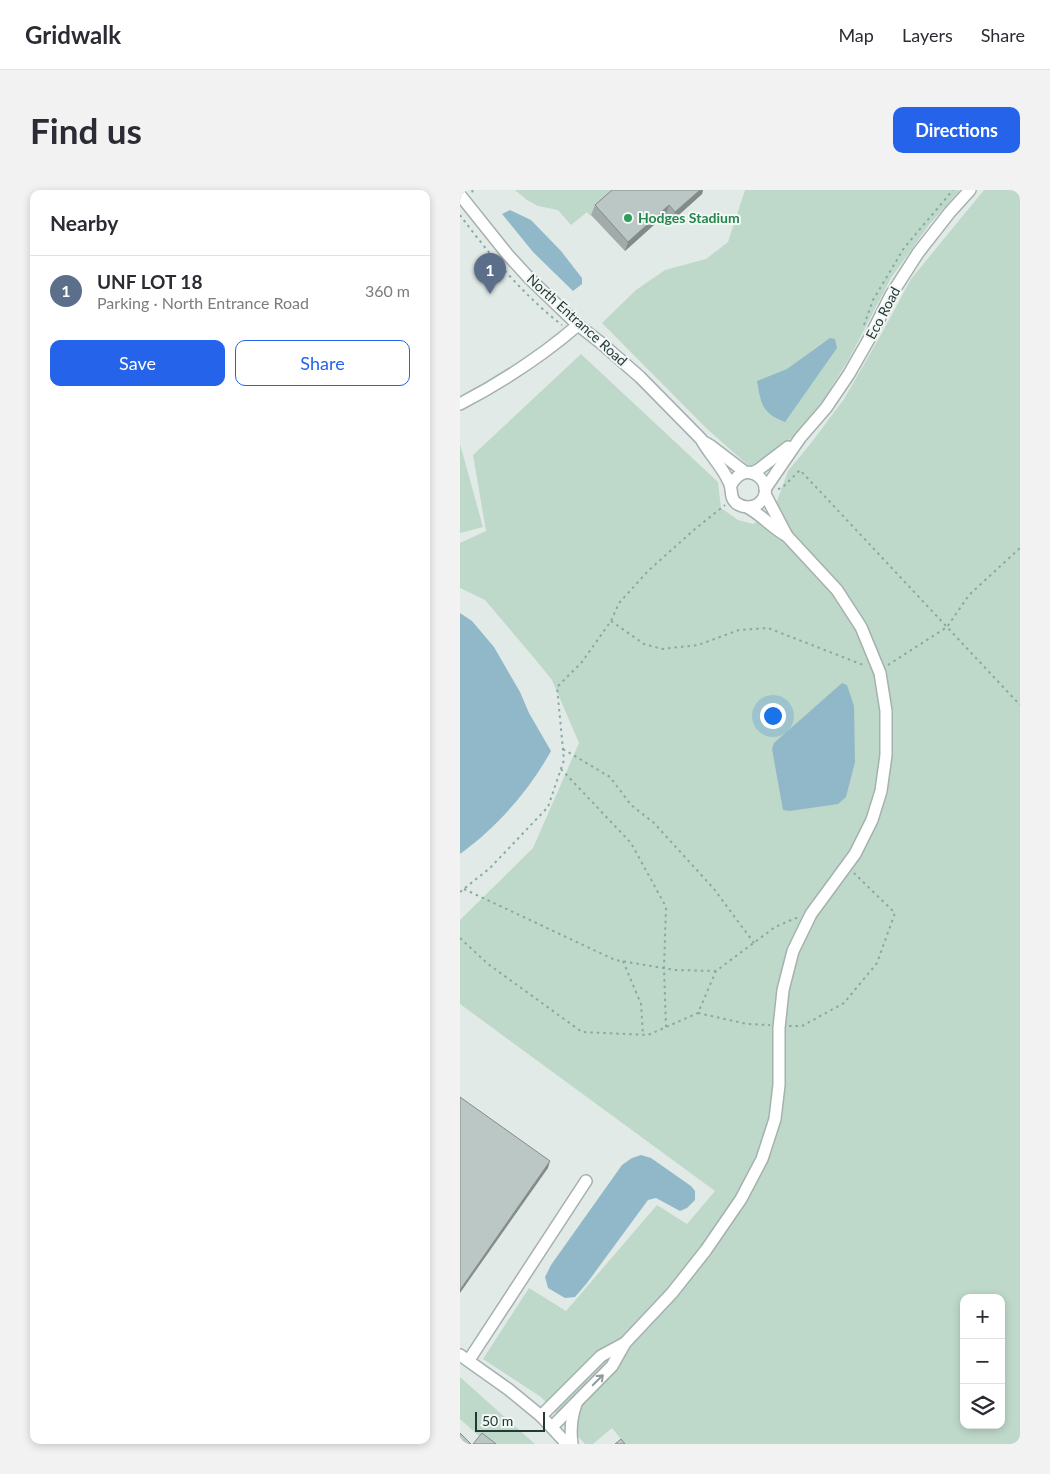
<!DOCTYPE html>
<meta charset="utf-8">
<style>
:root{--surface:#fff;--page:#f2f2f3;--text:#2b2b33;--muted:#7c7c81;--line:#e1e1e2;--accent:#2563eb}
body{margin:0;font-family:Lato,sans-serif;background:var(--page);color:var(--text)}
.controls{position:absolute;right:15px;bottom:15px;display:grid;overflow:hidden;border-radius:10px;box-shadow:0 2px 8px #0003}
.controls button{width:45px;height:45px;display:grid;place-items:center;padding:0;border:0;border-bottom:1px solid var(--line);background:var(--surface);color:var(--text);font:25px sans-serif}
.scale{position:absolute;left:15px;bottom:12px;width:70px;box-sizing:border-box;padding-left:5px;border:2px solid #243936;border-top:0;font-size:14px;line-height:18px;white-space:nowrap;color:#243936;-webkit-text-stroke:4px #f2f7f5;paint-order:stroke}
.you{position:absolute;left:312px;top:525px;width:18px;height:18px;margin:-12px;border:4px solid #fff;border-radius:50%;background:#1a73e8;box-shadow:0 0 0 8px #1a73e833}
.badge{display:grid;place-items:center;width:32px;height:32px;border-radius:50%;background:var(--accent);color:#fff;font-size:16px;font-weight:700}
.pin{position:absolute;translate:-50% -41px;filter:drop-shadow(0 1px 2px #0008)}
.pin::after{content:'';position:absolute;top:26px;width:18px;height:15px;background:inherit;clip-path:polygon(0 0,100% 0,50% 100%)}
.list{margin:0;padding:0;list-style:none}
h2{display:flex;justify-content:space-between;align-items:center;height:65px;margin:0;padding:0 20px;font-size:21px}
h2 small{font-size:16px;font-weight:400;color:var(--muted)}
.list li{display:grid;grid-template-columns:32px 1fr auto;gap:15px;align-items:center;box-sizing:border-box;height:70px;padding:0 20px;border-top:1px solid var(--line)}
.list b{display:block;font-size:19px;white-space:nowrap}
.list p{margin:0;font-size:16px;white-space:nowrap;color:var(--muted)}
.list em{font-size:16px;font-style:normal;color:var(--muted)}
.actions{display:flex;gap:10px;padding:15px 20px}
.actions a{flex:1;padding:11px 0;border:1px solid var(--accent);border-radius:10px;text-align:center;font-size:18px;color:var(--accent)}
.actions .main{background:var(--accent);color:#fff}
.icon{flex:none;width:28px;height:28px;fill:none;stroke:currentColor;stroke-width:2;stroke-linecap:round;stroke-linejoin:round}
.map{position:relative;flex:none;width:560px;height:1254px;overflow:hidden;border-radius:10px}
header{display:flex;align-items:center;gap:30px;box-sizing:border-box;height:70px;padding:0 25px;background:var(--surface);border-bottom:1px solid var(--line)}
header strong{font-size:24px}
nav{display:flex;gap:28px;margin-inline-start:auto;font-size:18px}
.intro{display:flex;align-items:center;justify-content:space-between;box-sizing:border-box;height:120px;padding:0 30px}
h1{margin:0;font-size:35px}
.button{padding:12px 22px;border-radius:10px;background:var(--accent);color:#fff;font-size:18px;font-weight:700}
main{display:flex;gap:30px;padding:0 30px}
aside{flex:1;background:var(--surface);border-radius:10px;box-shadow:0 2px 8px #0003}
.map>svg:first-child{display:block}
</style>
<header>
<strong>Gridwalk</strong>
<nav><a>Map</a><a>Layers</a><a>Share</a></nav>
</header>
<div class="intro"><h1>Find us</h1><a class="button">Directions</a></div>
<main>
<aside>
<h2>Nearby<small></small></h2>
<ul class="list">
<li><span class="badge" style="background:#5c6f8a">1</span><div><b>UNF LOT 18</b><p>Parking · North Entrance Road</p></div><em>360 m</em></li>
</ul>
<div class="actions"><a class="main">Save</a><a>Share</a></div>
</aside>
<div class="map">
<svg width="560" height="1254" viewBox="0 0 560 1254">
<rect width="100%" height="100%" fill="#e2eae8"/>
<!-- green -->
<g fill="#bed9c9" fill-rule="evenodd">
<polygon points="55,0 239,0 242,4 212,31 206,24 165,61 132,25 130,26 127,22 111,35 98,20 78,16 67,10"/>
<polygon points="285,0 500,0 469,35 431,88 389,169 362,212 337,244 290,277 246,238 142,133 176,100 205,80 246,69 268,52"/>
<path d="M524,0H560V1254H165L152,1238L133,1254H125L81,1207L23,1169L69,1098L106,1121L197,1015L227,1034L255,1001L0,814V730L73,658L119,553L92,490L75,469L25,410L0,398V353L26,341L13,265L121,164L258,292L261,318L278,330L293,334L313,322L328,281L351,253L384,209L423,141L451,89ZM504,1108H541V1235H504Z"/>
<polygon points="0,254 23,337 0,343"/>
<polygon points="0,1187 75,1254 28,1254 0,1229"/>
</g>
<!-- water -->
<g fill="#91b8c8">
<polygon points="50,20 71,30 101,61 122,88 122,94 113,101 73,62 42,24"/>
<path d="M370,148L375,149L377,158L325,232C302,223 301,214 297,191L327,179Z"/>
<path d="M0,423L12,431L34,457L60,502L69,523L91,561C69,601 37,637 0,664Z"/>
<polygon points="382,493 387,495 394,516 395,572 386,607 378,614 330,621 323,620 312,559 314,553"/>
<polygon points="181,965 191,968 231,996 235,1001 235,1010 227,1018 220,1021 196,1008 188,1010 127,1093 115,1107 105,1108 88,1098 85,1087 91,1075 162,975 172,968"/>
</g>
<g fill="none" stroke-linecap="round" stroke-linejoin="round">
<!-- minor casing -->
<g stroke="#a5b1af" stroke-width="14">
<g id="minor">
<path d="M0,5L48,65L70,89L118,135L141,153L180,187L241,249C249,264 262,276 269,292C273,299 269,307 276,313C283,318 292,318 298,314C320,298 288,264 271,295"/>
<path d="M0,214C42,192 82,166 118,135"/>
<polyline points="244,252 251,256 285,282"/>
<polyline points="292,283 298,280 328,257"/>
<polyline points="305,299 340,248 366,218 389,184 409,149 431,105 458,63 490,22 510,0"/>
<path d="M287,317C302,325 312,338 327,346"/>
<polyline points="0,1165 48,1199 81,1226 107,1254"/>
<polyline points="9,1170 126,991"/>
<polyline points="81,1226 141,1166 165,1153"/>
<polyline points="92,1237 152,1176 165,1153 212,1103 246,1060 281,1009 302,969 315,929 319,895 319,838 323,800 333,761 351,724 395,664 412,630 421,601 426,565 426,521 420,483 401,437 377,400 327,346 305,304"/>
<path d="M112,1254C110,1240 111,1228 116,1214"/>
</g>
</g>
<!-- path -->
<g stroke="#86aaa3" stroke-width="2" stroke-dasharray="2.5 4" stroke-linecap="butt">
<polyline points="12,0 14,6"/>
<path d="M0,25C28,63 64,106 102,135"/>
<polyline points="404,135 413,110 444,58 493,0"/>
<polyline points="318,299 322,298 340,280 560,515"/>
<polyline points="151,431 184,454 202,459 238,455 279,440 308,438 406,476"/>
<polyline points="428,475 487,437 509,405 560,358"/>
<polyline points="103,559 150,587 171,615 194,633 254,699 294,753"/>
<polyline points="101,579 171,653 206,717 204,778 206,837"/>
<polyline points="4,699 155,770 215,780 256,781 315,737 336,728 338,729"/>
<polyline points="0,702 30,678 88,617 104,570 97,497 122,472 151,431 159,413 188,381 235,339 265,315"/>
<polyline points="0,748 28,774 122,842 188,845 238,823 256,781"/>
<polyline points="163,771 181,814 183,845"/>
<polyline points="238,823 287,834 310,835"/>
<polyline points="329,836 342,836 384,813 417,773 435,723 394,683"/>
</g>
<!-- minor -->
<use href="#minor" stroke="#fff" stroke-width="11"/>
</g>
<!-- wall -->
<polygon fill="#a1aba9" points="152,0 243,0 242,4 212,31 206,24 165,61 131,25 135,15"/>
<!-- shaded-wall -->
<g fill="#838b89">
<polygon points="240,0 243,0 242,4 212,31 215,22"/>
<polygon points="209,15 206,24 165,61 168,52"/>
<polygon points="90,971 88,978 0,1103 0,1100"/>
</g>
<!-- building -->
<g fill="#bbc7c4" stroke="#838b89">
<polygon points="152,0 240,0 215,22 209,15 168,52 135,15"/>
<polygon points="0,907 90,971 0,1100"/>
<polygon points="0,1243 11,1254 2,1254 0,1253"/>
<polygon points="22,1243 36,1254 13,1254"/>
<polygon points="161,1249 165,1254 155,1254"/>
</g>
<!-- one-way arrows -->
<defs><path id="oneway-shaft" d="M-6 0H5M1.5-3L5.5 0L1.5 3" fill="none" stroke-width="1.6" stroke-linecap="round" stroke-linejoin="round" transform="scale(1.25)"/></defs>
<use stroke="#929c9a" href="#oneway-shaft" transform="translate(138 1190) rotate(-45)"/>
<!-- markers -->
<circle fill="#2e9e5b" stroke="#f2f7f5" stroke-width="2" cx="168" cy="28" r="5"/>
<g text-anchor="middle" stroke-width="4" stroke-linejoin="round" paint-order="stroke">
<!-- leisure labels -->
<g font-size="14" font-weight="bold" fill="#27864d" stroke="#f2f7f5" text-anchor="start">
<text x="178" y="33">Hodges Stadium</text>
</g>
<!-- street labels -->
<g font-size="14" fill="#243936" stroke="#f2f7f5">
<text transform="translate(423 123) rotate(-62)" y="5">Eco Road</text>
<text transform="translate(117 130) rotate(42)" y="5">North Entrance Road</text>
</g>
</g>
</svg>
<div class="controls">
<button>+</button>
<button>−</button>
<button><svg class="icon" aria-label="layers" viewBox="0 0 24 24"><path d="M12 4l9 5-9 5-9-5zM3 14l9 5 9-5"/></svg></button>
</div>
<div class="scale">50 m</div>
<div class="you"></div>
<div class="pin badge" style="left:30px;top:104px;background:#5c6f8a">1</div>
</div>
</main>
